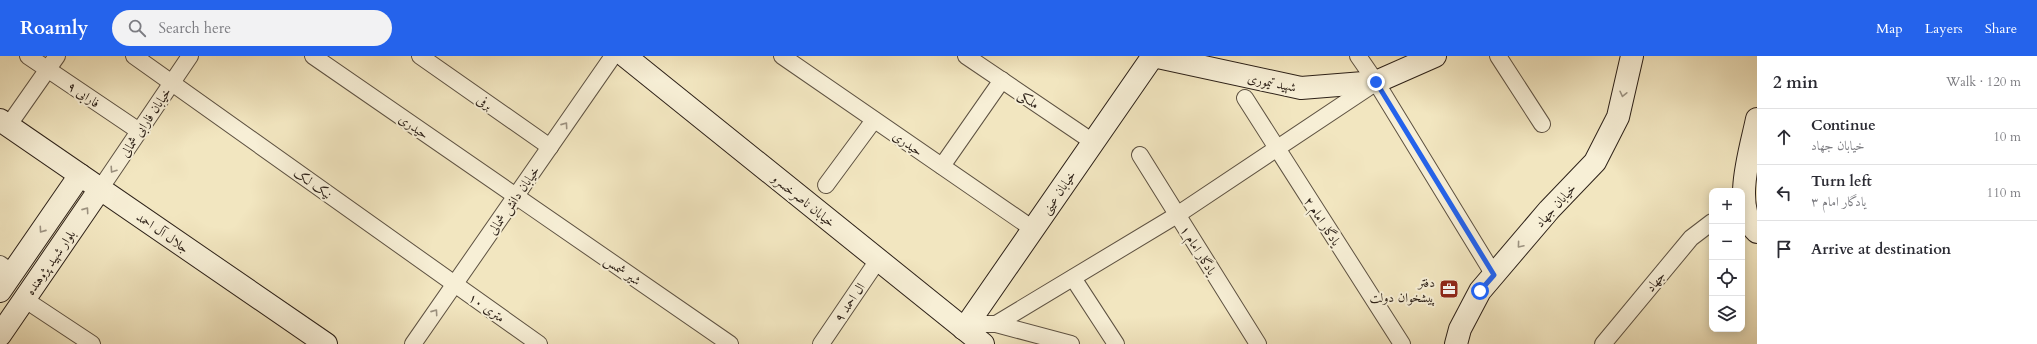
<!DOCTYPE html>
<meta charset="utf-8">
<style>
:root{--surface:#fff;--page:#f2f2f3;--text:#2b2b33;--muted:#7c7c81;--line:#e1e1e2;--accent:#2563eb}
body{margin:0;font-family:Cardo,Amiri,serif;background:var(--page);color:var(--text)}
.controls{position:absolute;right:12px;bottom:12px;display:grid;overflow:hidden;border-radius:8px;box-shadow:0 2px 10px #0003}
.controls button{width:36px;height:36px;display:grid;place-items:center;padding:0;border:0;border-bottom:1px solid var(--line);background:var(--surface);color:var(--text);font:20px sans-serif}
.stop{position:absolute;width:12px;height:12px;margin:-9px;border:3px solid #2563eb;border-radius:50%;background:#fff}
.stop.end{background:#2563eb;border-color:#fff;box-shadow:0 1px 4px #0008}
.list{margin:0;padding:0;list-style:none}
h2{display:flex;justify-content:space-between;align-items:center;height:52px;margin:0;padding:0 16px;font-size:17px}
h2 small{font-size:13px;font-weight:400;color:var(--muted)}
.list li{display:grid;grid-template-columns:26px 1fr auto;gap:12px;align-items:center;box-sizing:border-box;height:56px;padding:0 16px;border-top:1px solid var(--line)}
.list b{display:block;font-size:15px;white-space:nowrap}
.list p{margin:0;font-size:13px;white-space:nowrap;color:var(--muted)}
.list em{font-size:13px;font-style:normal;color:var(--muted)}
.icon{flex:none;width:22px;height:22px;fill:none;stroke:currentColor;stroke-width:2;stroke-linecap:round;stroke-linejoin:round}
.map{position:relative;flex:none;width:1757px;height:288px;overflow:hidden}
header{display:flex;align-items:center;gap:24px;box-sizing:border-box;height:56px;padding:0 20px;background:var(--accent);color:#fff}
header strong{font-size:19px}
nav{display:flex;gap:22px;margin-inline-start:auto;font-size:14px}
.search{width:280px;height:36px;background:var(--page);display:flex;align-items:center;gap:10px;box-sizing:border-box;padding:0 14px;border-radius:22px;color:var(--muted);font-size:15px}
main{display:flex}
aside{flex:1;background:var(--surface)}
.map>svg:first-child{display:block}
</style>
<header>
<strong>Roamly</strong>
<div class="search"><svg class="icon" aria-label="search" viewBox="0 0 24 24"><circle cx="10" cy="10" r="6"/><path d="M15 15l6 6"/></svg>Search here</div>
<nav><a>Map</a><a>Layers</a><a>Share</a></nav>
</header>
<main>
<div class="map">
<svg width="1757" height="288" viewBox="0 0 1757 288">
<rect width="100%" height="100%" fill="#f2e6c0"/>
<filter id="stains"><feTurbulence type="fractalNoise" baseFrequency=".005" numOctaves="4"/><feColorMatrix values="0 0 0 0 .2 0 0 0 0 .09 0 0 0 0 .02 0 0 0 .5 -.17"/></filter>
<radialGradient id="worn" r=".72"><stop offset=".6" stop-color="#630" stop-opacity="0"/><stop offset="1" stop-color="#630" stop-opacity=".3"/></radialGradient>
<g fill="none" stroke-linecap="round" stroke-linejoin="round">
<!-- street casing -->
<g stroke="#5e5242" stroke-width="18">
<g id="street">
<polyline points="28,0 139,75"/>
<polyline points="134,0 539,288"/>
<polyline points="313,0 730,288"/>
<polyline points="420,0 550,91"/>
<polyline points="782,0 1033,173"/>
<polyline points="966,0 1093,86"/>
<polyline points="1358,0 1376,26 1494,219"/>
<polyline points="1498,0 1542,68"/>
<polyline points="1245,42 1402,288"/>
<polyline points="8,70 57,0"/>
<polyline points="1140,99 1258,288"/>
<polyline points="942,110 1002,24"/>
<polyline points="826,129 874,64"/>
<polyline points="100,133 190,0"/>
<polyline points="0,208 13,217"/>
<polyline points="1073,222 1116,288"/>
<polyline points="24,243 92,288"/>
<polyline points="968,268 996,268 1177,159 1375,27"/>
<polyline points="996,268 1071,288"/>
<polyline points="413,288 613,0"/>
<polyline points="821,288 878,204"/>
<polyline points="1603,288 1691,182 1712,166"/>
</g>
</g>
<!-- secondary casing -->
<g stroke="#2d2118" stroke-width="24">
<g id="secondary">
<polyline points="625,0 983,288"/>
<polyline points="1153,0 1301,32 1376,26 1435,0"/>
<path d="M1757,63C1751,93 1731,152 1757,176"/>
<polyline points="0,64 326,288"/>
<polyline points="0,235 80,119"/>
<polyline points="964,273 1153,0"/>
<polyline points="0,279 100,133"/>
<polyline points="1456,288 1460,273 1480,235 1549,154 1595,106 1618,61 1632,0"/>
</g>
</g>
<!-- street -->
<use href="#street" stroke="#f7efd6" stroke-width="16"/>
<!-- secondary -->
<use href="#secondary" stroke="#f7efd6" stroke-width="22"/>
</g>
<!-- one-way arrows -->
<defs><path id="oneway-chevron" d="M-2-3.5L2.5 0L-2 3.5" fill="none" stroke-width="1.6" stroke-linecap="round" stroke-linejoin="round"/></defs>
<g stroke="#9c9280">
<use href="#oneway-chevron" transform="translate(1623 38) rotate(103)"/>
<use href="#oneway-chevron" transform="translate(565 69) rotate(-55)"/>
<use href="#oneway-chevron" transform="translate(113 114) rotate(124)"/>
<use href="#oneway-chevron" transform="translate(86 154) rotate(-55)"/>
<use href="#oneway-chevron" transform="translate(42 174) rotate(125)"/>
<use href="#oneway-chevron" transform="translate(1520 189) rotate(130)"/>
<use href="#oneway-chevron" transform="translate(435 256) rotate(-55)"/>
</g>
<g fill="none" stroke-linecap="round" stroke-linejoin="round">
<!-- route -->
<polyline stroke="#2563eb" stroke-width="5" points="1376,26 1494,219 1480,235"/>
</g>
<!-- icons -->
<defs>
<g id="office-square" transform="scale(1)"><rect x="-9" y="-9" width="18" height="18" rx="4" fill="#8f2418" stroke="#f7efd6"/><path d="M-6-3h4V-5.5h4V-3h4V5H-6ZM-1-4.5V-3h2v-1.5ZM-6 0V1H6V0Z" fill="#fff"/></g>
</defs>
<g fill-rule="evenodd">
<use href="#office-square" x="1449" y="233"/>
</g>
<g text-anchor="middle" stroke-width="4" stroke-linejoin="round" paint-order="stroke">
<!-- street labels -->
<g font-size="13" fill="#2d2118" stroke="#f7efd6">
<text transform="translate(1272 26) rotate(12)" y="5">شهید تیموری</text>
<text transform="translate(84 38) rotate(34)" y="5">فارابی ۹</text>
<text transform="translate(1029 43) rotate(34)" y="5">ملکی</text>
<text transform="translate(485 46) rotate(35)" y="5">برفی</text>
<text transform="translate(145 66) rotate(-56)" y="5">خیابان فارابی شمالی</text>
<text transform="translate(414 70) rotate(35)" y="5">حیدری</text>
<text transform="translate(908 87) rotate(35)" y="5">حیدری</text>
<text transform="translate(313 127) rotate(35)" y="5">نیک لک</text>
<text transform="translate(1058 136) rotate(-55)" y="5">خیابان عینی</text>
<text transform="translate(513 144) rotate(-55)" y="5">خیابان دانش شمالی</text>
<text transform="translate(804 144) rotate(39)" y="5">خیابان ناصرخسرو</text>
<text transform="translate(1555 149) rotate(-48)" y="5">خیابان جهاد</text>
<text transform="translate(1323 165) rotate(57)" y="5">یادگار امام ۲</text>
<text transform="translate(163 176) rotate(35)" y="5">جلال آل احمد</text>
<text transform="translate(1199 194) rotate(58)" y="5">یادگار امام ۱</text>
<text transform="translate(50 206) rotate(-55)" y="5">بلوار شهید پژوهنده</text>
<text transform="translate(623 214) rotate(35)" y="5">شیر شمس</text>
<text transform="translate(1655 225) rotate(-50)" y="5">جهاد</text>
<text transform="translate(849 246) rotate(-56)" y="5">ال احمد ۹</text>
<text transform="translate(487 251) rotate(35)" y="5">۱۰ متری</text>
</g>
<!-- poi labels -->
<g font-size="13" fill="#2d2118" stroke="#f7efd6" text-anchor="end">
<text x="1435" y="231">دفتر<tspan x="1435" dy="15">پیشخوان دولت</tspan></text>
</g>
</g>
<rect width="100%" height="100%" filter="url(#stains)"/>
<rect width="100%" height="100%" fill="url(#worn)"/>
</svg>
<div class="controls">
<button>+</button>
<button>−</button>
<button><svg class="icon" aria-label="locate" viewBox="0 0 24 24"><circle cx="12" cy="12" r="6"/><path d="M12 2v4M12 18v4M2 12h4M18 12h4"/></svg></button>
<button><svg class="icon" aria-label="layers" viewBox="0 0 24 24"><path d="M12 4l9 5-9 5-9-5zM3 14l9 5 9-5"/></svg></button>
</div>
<div class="stop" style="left:1480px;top:235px"></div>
<div class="stop end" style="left:1376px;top:26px"></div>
</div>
<aside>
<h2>2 min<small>Walk · 120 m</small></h2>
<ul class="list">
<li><svg class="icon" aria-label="ahead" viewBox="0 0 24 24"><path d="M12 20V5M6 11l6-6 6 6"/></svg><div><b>Continue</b><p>خیابان جهاد</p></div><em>10 m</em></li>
<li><svg class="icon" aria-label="left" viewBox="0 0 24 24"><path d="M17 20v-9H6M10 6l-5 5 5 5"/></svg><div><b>Turn left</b><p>یادگار امام ۳</p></div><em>110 m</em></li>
<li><svg class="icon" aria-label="arrive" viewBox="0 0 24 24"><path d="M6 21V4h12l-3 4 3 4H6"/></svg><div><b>Arrive at destination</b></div></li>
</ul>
</aside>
</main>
